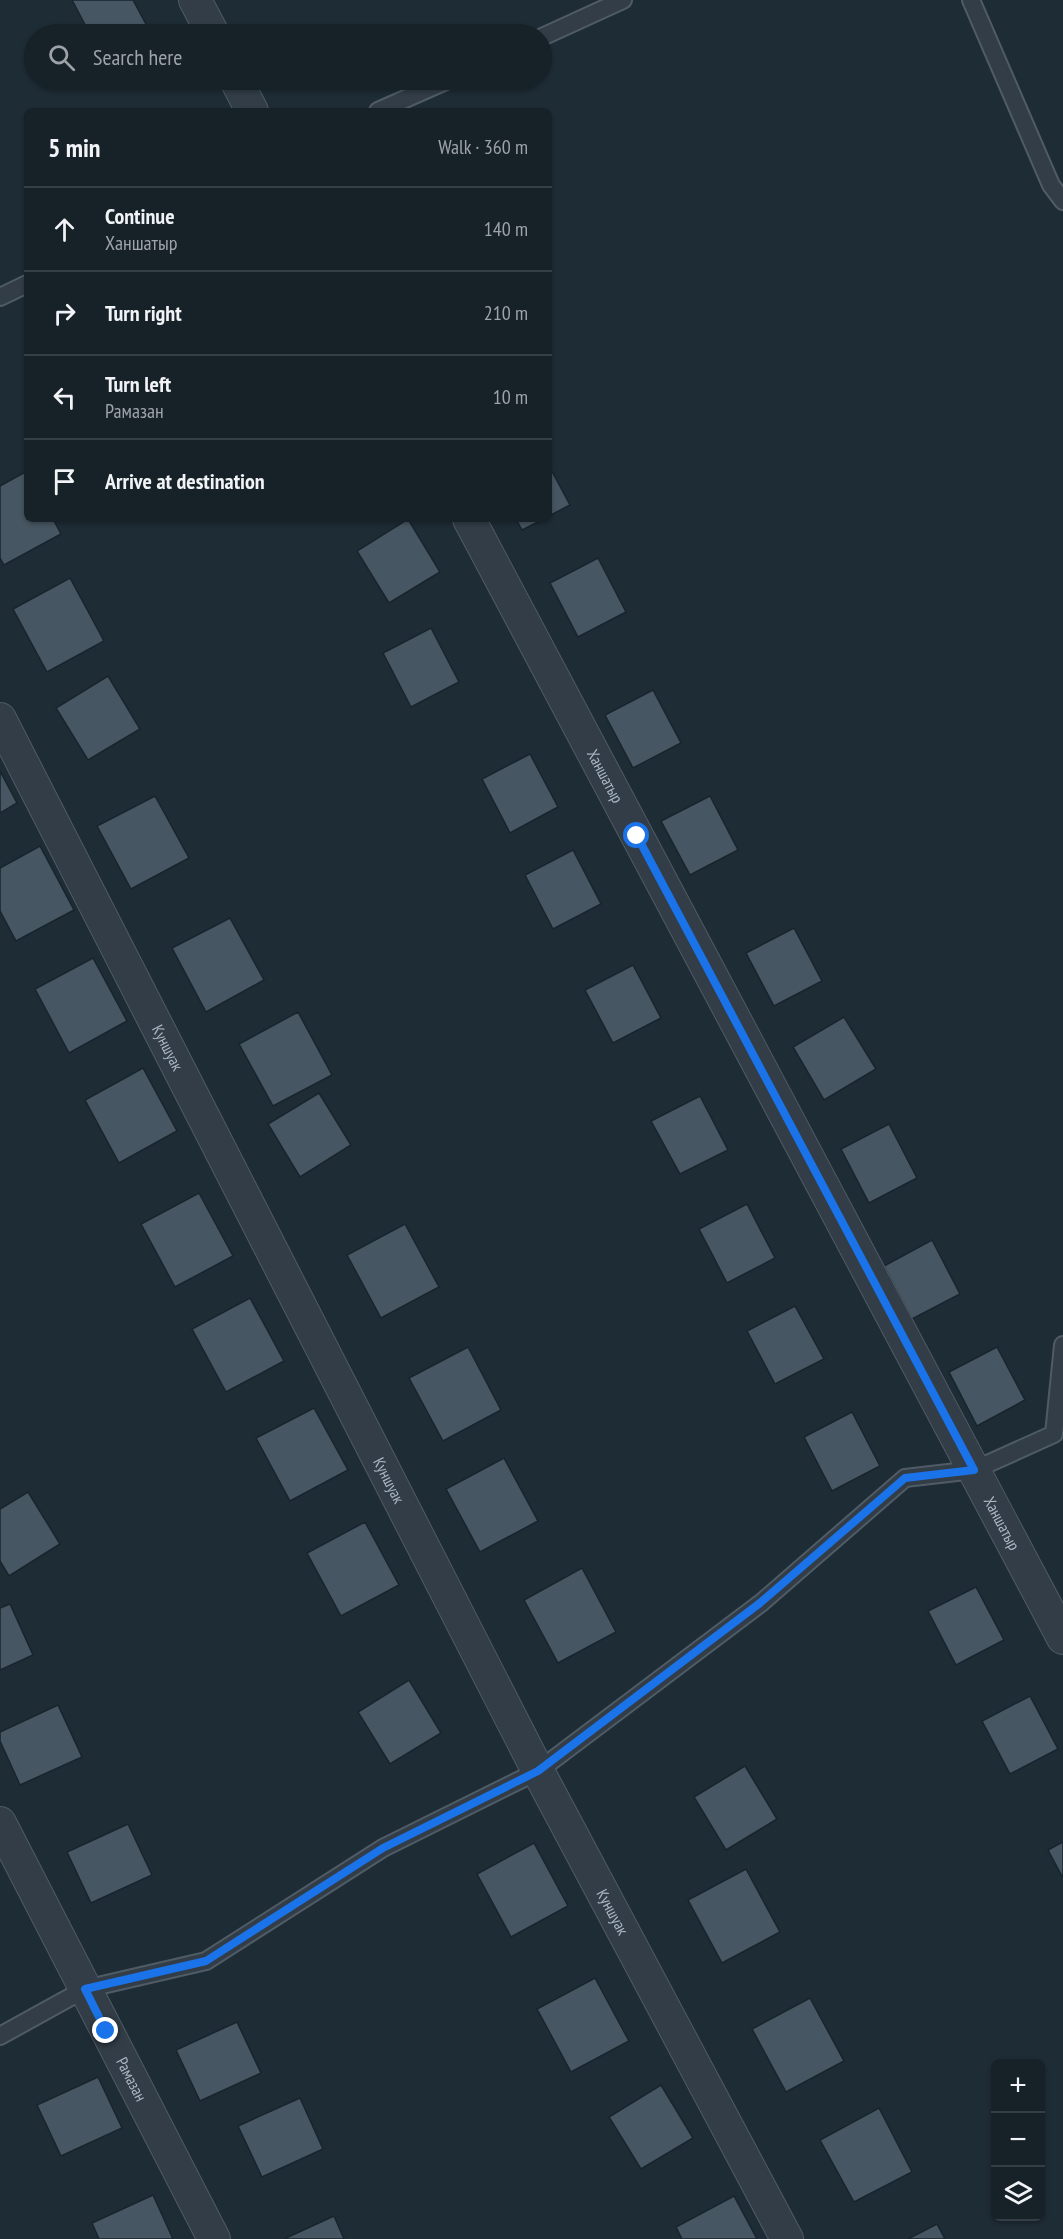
<!DOCTYPE html>
<meta charset="utf-8">
<style>
:root{--surface:#162128;--page:#232e34;--text:#f1f3f6;--muted:#9ea3a8;--line:#353e45}
body{margin:0;font-family:"PT Sans Narrow",sans-serif;background:var(--page);color:var(--text)}
.controls{position:absolute;right:18px;bottom:18px;display:grid;overflow:hidden;border-radius:9px;box-shadow:0 2px 4px #0004}
.controls button{width:54px;height:54px;display:grid;place-items:center;padding:0;border:0;border-bottom:2px solid var(--line);background:var(--surface);color:var(--text);font:30px sans-serif}
.stop{position:absolute;width:18px;height:18px;margin:-14px;border:4px solid #1a73e8;border-radius:50%;background:#fff}
.stop.end{background:#1a73e8;border-color:#fff;box-shadow:0 2px 6px #0008}
.list{margin:0;padding:0;list-style:none}
h2{display:flex;justify-content:space-between;align-items:center;height:78px;margin:0;padding:0 24px;font-size:26px}
h2 small{font-size:20px;font-weight:400;color:var(--muted)}
.list li{display:grid;grid-template-columns:39px 1fr auto;gap:18px;align-items:center;box-sizing:border-box;height:84px;padding:0 24px;border-top:2px solid var(--line)}
.list b{display:block;font-size:22px;white-space:nowrap}
.list p{margin:0;font-size:20px;white-space:nowrap;color:var(--muted)}
.list em{font-size:20px;font-style:normal;color:var(--muted)}
.icon{flex:none;width:33px;height:33px;fill:none;stroke:currentColor;stroke-width:2;stroke-linecap:round;stroke-linejoin:round}
.map{position:relative;flex:none;width:1063px;height:2239px;overflow:hidden}
.search{position:absolute;background:var(--surface);box-shadow:0 2px 4px #0004;left:24px;top:24px;width:528px;height:66px;display:flex;align-items:center;gap:15px;box-sizing:border-box;padding:0 21px;border-radius:33px;color:var(--muted);font-size:22px}
.panel{position:absolute;background:var(--surface);box-shadow:0 2px 4px #0004;left:24px;top:108px;width:528px;height:414px;border-radius:9px}
.map>svg:first-child{display:block}
</style>
<div class="map">
<svg width="1063" height="2239" viewBox="0 0 1063 2239">
<rect width="100%" height="100%" fill="#1e2c36"/>
<!-- building -->
<g fill="#465662" stroke="#19242d" stroke-width="1.5">
<polygon points="72,0 133,0 148,28 135,34 90,34"/>
<polygon points="549,466 570,505 549,516"/>
<polygon points="27,471 27,519 53,519 61,534 4,565 0,558 0,486"/>
<polygon points="408,519 440,572 389,603 357,551"/>
<polygon points="516,519 544,519 522,530"/>
<polygon points="598,558 626,612 578,637 550,583"/>
<polygon points="70,578 104,641 47,672 13,609"/>
<polygon points="431,628 459,682 411,707 383,653"/>
<polygon points="108,676 140,729 88,760 56,708"/>
<polygon points="653,690 681,743 633,768 605,715"/>
<polygon points="530,754 558,807 510,833 482,779"/>
<polygon points="0,771 17,803 0,813"/>
<polygon points="155,796 189,858 131,889 97,826"/>
<polygon points="710,796 738,850 690,875 661,821"/>
<polygon points="40,846 74,910 16,941 0,911 0,868"/>
<polygon points="573,850 601,904 553,929 525,875"/>
<polygon points="230,918 264,980 206,1012 172,948"/>
<polygon points="794,928 822,981 774,1006 746,953"/>
<polygon points="93,958 127,1021 69,1053 35,989"/>
<polygon points="633,965 661,1018 613,1043 585,990"/>
<polygon points="298,1012 332,1075 273,1106 239,1044"/>
<polygon points="844,1017 876,1069 824,1100 793,1047"/>
<polygon points="143,1068 177,1131 119,1163 85,1100"/>
<polygon points="319,1093 351,1145 300,1177 268,1124"/>
<polygon points="700,1096 728,1150 680,1174 651,1121"/>
<polygon points="889,1124 917,1178 869,1203 841,1149"/>
<polygon points="199,1193 233,1256 175,1287 141,1224"/>
<polygon points="747,1204 775,1258 727,1283 699,1229"/>
<polygon points="405,1224 439,1287 381,1318 347,1255"/>
<polygon points="932,1240 960,1294 912,1319 884,1266"/>
<polygon points="250,1298 284,1361 226,1392 192,1329"/>
<polygon points="795,1306 824,1359 775,1384 747,1331"/>
<polygon points="468,1347 501,1410 443,1441 409,1378"/>
<polygon points="997,1347 1025,1400 977,1426 949,1372"/>
<polygon points="314,1408 348,1470 290,1501 256,1438"/>
<polygon points="852,1412 880,1466 832,1491 804,1437"/>
<polygon points="504,1458 538,1521 480,1552 446,1489"/>
<polygon points="28,1492 60,1544 9,1576 0,1561 0,1509"/>
<polygon points="365,1522 399,1585 341,1616 307,1553"/>
<polygon points="582,1568 616,1632 558,1663 524,1600"/>
<polygon points="976,1587 1004,1640 956,1665 928,1611"/>
<polygon points="10,1604 33,1655 0,1670 0,1608"/>
<polygon points="409,1680 441,1733 390,1764 358,1712"/>
<polygon points="1030,1696 1058,1749 1010,1774 982,1721"/>
<polygon points="58,1705 82,1757 20,1785 0,1741 0,1732"/>
<polygon points="745,1766 777,1819 726,1850 694,1797"/>
<polygon points="128,1824 152,1875 91,1903 67,1852"/>
<polygon points="1063,1842 1063,1878 1048,1850"/>
<polygon points="534,1843 568,1906 511,1937 477,1874"/>
<polygon points="746,1869 780,1932 722,1963 688,1900"/>
<polygon points="595,1978 629,2041 571,2072 537,2009"/>
<polygon points="810,1998 844,2061 786,2092 752,2029"/>
<polygon points="237,2022 261,2073 200,2101 176,2050"/>
<polygon points="98,2077 122,2128 61,2156 37,2105"/>
<polygon points="661,2085 693,2138 641,2169 609,2117"/>
<polygon points="300,2098 323,2149 262,2177 238,2126"/>
<polygon points="879,2108 912,2172 854,2202 820,2140"/>
<polygon points="153,2195 173,2239 99,2239 92,2223"/>
<polygon points="734,2196 757,2239 682,2239 676,2227"/>
<polygon points="334,2216 344,2239 284,2239"/>
<polygon points="937,2224 945,2239 908,2239"/>
</g>
<g fill="none" stroke-linecap="round" stroke-linejoin="round">
<!-- service casing -->
<g stroke="#4f5b65" stroke-width="20">
<g id="service">
<polyline points="971,0 1051,185 1063,201"/>
<polyline points="542,37 623,0"/>
<polyline points="378,111 448,80"/>
<polyline points="0,297 27,284"/>
<polyline points="0,2036 85,1989 206,1961 383,1848 538,1771 761,1603 905,1478 974,1470 1054,1434 1063,1345"/>
</g>
</g>
<!-- minor casing -->
<g stroke="#4f5b65" stroke-width="34">
<g id="minor">
<polyline points="195,0 213,34"/>
<polyline points="236,80 252,111"/>
<path id="s1" d="M469,519L1063,1638"/>
<path id="s2" d="M0,719L538,1771L787,2239"/>
<path id="s3" d="M0,1823L214,2239"/>
</g>
</g>
<!-- service -->
<use href="#service" stroke="#323d47" stroke-width="16"/>
<!-- minor -->
<use href="#minor" stroke="#323d47" stroke-width="32"/>
</g>
<g fill="none" stroke-linecap="round" stroke-linejoin="round">
<!-- route -->
<polyline stroke="#1a73e8" stroke-width="8" points="106,2031 85,1989 206,1961 383,1848 538,1771 760,1603 905,1478 974,1470 637,836"/>
</g>
<g text-anchor="middle" stroke-width="5" stroke-linejoin="round" paint-order="stroke">
<!-- street labels -->
<g font-size="16" fill="#abb8c4" stroke="#17222b">
<text dy="6" stroke="none"><textPath href="#s1" startOffset="291">Ханшатыр</textPath></text>
<text dy="6" stroke="none"><textPath href="#s2" startOffset="369">Куншуак</textPath></text>
<text dy="6" stroke="none"><textPath href="#s2" startOffset="855">Куншуак</textPath></text>
<text dy="6" stroke="none"><textPath href="#s1" startOffset="1137">Ханшатыр</textPath></text>
<text dy="6" stroke="none"><textPath href="#s2" startOffset="1341">Куншуак</textPath></text>
<text dy="6" stroke="none"><textPath href="#s3" startOffset="288">Рамазан</textPath></text>
</g>
</g>
</svg>
<div class="controls">
<button>+</button>
<button>−</button>
<button><svg class="icon" aria-label="layers" viewBox="0 0 24 24"><path d="M12 4l9 5-9 5-9-5zM3 14l9 5 9-5"/></svg></button>
</div>
<div class="stop" style="left:637px;top:836px"></div>
<div class="stop end" style="left:106px;top:2031px"></div>
<div class="search"><svg class="icon" aria-label="search" viewBox="0 0 24 24"><circle cx="10" cy="10" r="6"/><path d="M15 15l6 6"/></svg>Search here</div>
<section class="panel">
<h2>5 min<small>Walk · 360 m</small></h2>
<ul class="list">
<li><svg class="icon" aria-label="ahead" viewBox="0 0 24 24"><path d="M12 20V5M6 11l6-6 6 6"/></svg><div><b>Continue</b><p>Ханшатыр</p></div><em>140 m</em></li>
<li><svg class="icon" aria-label="right" viewBox="0 0 24 24"><path d="M7 20v-9h11M14 6l5 5-5 5"/></svg><div><b>Turn right</b></div><em>210 m</em></li>
<li><svg class="icon" aria-label="left" viewBox="0 0 24 24"><path d="M17 20v-9H6M10 6l-5 5 5 5"/></svg><div><b>Turn left</b><p>Рамазан</p></div><em>10 m</em></li>
<li><svg class="icon" aria-label="arrive" viewBox="0 0 24 24"><path d="M6 21V4h12l-3 4 3 4H6"/></svg><div><b>Arrive at destination</b></div></li>
</ul>
</section>
</div>
